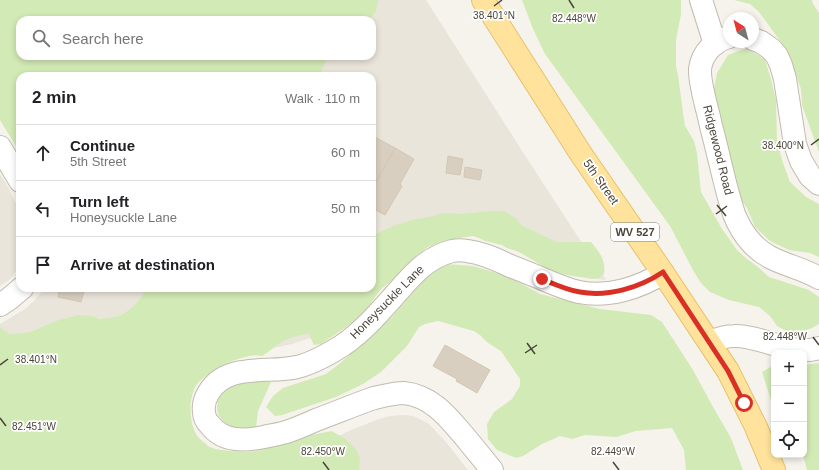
<!DOCTYPE html>
<meta charset="utf-8">
<style>
:root{--surface:#fff;--page:#f6f6f6;--text:#202124;--muted:#757577;--line:#e0e0e0}
body{margin:0;font-family:Helvetica,sans-serif;background:var(--page);color:var(--text)}
.controls{position:absolute;right:12px;bottom:12px;display:grid;overflow:hidden;border-radius:8px;box-shadow:0 2px 6px #0003}
.controls button{width:36px;height:36px;display:grid;place-items:center;padding:0;border:0;border-bottom:1px solid var(--line);background:var(--surface);color:var(--text);font:20px sans-serif}
.compass{position:absolute;left:723px;top:12px;width:36px;height:36px;border-radius:50%;background:var(--surface);box-shadow:0 2px 6px #0003;rotate:324deg}
.stop{position:absolute;width:12px;height:12px;margin:-9px;border:3px solid #d93025;border-radius:50%;background:#fff}
.stop.end{background:#d93025;border-color:#fff;box-shadow:0 1px 4px #0008}
.list{margin:0;padding:0;list-style:none}
h2{display:flex;justify-content:space-between;align-items:center;height:52px;margin:0;padding:0 16px;font-size:17px}
h2 small{font-size:13px;font-weight:400;color:var(--muted)}
.list li{display:grid;grid-template-columns:26px 1fr auto;gap:12px;align-items:center;box-sizing:border-box;height:56px;padding:0 16px;border-top:1px solid var(--line)}
.list b{display:block;font-size:15px;white-space:nowrap}
.list p{margin:0;font-size:13px;white-space:nowrap;color:var(--muted)}
.list em{font-size:13px;font-style:normal;color:var(--muted)}
.icon{flex:none;width:22px;height:22px;fill:none;stroke:currentColor;stroke-width:2;stroke-linecap:round;stroke-linejoin:round}
.map{position:relative;flex:none;width:819px;height:470px;overflow:hidden}
.search{position:absolute;background:var(--surface);box-shadow:0 2px 6px #0003;left:16px;top:16px;width:360px;height:44px;display:flex;align-items:center;gap:10px;box-sizing:border-box;padding:0 14px;border-radius:12px;color:var(--muted);font-size:15px}
.panel{position:absolute;background:var(--surface);box-shadow:0 2px 6px #0003;left:16px;top:72px;width:360px;height:220px;border-radius:12px}
.map>svg:first-child{display:block}
</style>
<div class="map">
<svg width="819" height="470" viewBox="0 0 819 470">
<rect width="100%" height="100%" fill="#f6f3ec"/>
<!-- residential -->
<g fill="#eae5da">
<polygon points="0,0 20,20 20,56 372,56 372,20 290,20 313,0 426,0 517,143 606,280 596,279 585,277 477,232 435,238 381,287 316,336 292,344 273,348 241,351 196,380 186,410 196,438 220,456 328,441 349,431 376,420 390,416 404,415 413,416 428,423 446,442 468,470 0,470 0,324 25,309 34,301 45,288 372,288 372,76 20,76"/>
<polygon points="0,174 8,187 20,212 20,265 17,270 9,280 0,286"/>
</g>
<!-- green -->
<g fill="#d2eab5">
<path d="M0,0H378C377,10 376,13 368,20H20V56H328L319,76H20V153L0,120Z"/>
<polygon points="522,0 681,0 681,14 676,40 676,66 678,75 683,113 685,126 694,141 697,153 701,192 722,229 737,250 747,259 758,267 769,277 809,290 819,297 819,324 812,328 801,332 788,332 777,326 770,316 759,307 729,300 710,292 701,283 694,272 670,226 545,54 533,29"/>
<polygon points="734,0 812,0 813,4 819,13 819,152 807,119 802,105 801,89 788,53 781,42 759,12 750,4"/>
<polygon points="747,48 765,60 771,79 776,100 777,142 783,163 790,182 806,197 819,204 819,257 810,253 789,250 770,241 755,227 747,208 735,192 713,93 717,73 728,55"/>
<path d="M491,211H499L506,212L517,219L521,225L552,240L558,242H591C599,252 606,259 604,274L599,278L593,279L567,275L554,272L548,269L519,252L507,248L502,245L485,241L479,238L473,236L447,240L428,247L417,255L396,277L381,289L373,300L365,312L349,325L321,344L314,345L311,339L309,333C301,335 291,337 283,341C275,345 270,352 262,356C252,354 245,357 235,360C223,364 202,376 195,387C189,399 189,420 195,432C197,437 201,440 205,443C206,444 209,447 210,447C216,450 224,450 231,451C239,451 248,453 256,451C262,449 269,445 275,442L332,431C342,437 359,446 360,460C360,463 359,467 359,470H0V327L9,334L23,333L31,332L56,321L78,315L92,316L100,319L115,317L122,315L134,306L143,295L147,288H372V236L393,226L412,220L434,216L440,213L462,214Z"/>
<polygon points="446,264 473,266 507,276 540,294 600,309 651,315 662,322 693,370 713,407 731,438 743,470 686,470 684,450 672,428 636,431 616,437 585,435 572,439 560,436 542,444 523,456 516,458 497,450 488,439 487,424 494,412 512,399 520,386 520,379 501,351 488,343 480,335 474,331 438,321 425,324 419,327 407,346 381,372 363,384 336,397 282,415 275,416 266,407 273,396 283,388 326,374 338,365 391,318 430,273"/>
<polygon points="819,363 819,470 807,470 804,458 801,455 804,455 804,365"/>
<polygon points="774,365 774,410 762,372"/>
<path d="M257,380L271,382L258,411L256,428C247,429 237,430 229,425C213,417 214,399 227,389C236,383 247,382 257,380Z"/>
</g>
<!-- building -->
<g fill="#d8cfc1" stroke="#d3c7b4">
<polygon points="375,137 395,148 372,189 372,143"/>
<polygon points="395,148 414,159 400,184 402,186 385,215 372,208 372,189"/>
<polygon points="448,156 463,159 460,175 446,173"/>
<polygon points="465,167 482,170 480,180 464,177"/>
<polygon points="60,288 85,288 81,302 58,297"/>
<polygon points="445,345 490,370 477,393 456,381 457,379 433,366"/>
</g>
<g fill="none" stroke-linecap="round" stroke-linejoin="round">
<!-- minor casing -->
<g stroke="#c2bbae" stroke-width="24">
<g id="minor">
<polyline points="701,0 715,44"/>
<path d="M729,37C714,41 702,53 700,69C699,84 708,110 711,126C717,148 722,172 728,194C730,201 732,208 734,214C738,224 743,233 750,241C769,264 795,264 819,278"/>
<polyline points="753,39 761,42 771,49 777,56 781,65 785,79 795,144 801,161 810,176 819,184"/>
<polyline points="0,147 20,181"/>
<polyline points="0,305 9,299 22,288"/>
<path d="M710,342C717,339 725,336 734,336C760,335 793,357 819,348"/>
<path d="M492,470C483,459 474,448 465,437C448,417 432,396 404,393C394,393 383,396 374,398C354,405 335,413 316,420C307,424 298,428 289,431C281,434 272,435 264,437C244,441 223,442 210,425C207,422 204,417 204,412C203,405 205,398 209,392C227,362 269,374 297,367C314,363 329,354 343,345C362,332 378,314 393,297C411,277 425,258 452,251C457,250 462,250 467,251C482,253 494,258 508,265C518,269 528,273 538,277C552,283 565,289 579,292C608,298 639,288 663,273"/>
</g>
</g>
<!-- major casing -->
<g stroke="#e6c16a" stroke-width="24">
<polyline id="major" points="483,0 581,154 663,273 728,371 756,427 774,470"/>
</g>
<!-- minor -->
<use href="#minor" stroke="#fff" stroke-width="22"/>
<!-- major -->
<use href="#major" stroke="#ffe39c" stroke-width="22"/>
</g>
<g fill="none" stroke-linecap="round" stroke-linejoin="round">
<!-- route -->
<path stroke="#d93025" stroke-width="5" d="M542,279C554,284 567,290 580,292C608,297 639,288 663,272L728,371L744,403"/>
</g>
<!-- ticks -->
<path fill="none" stroke="#4b4439" stroke-width="1.5" d="M569,0L574,8M494,6L502,0M811,145L819,139M717,205L726,216M716,214L727,206M813,337L819,345M527,343L535,354M525,353L537,345M0,365L8,359M0,418L6,426M323,462L329,470M613,462L619,470"/>
<g text-anchor="middle" stroke-width="3.5" stroke-linejoin="round" paint-order="stroke">
<!-- shield labels -->
<rect fill="#fff" stroke="#817c74" stroke-width="1" x="611" y="223" width="48" height="18" rx="3"/>
<g font-size="11" font-weight="bold" fill="#4b4439">
<text x="635" y="236">WV 527</text>
</g>
<!-- street labels -->
<g font-size="12" fill="#4b4439" stroke="#fff">
<text transform="translate(718 150) rotate(76)" y="4">Ridgewood Road</text>
<text transform="translate(601 182) rotate(55)" y="4">5th Street</text>
<text transform="translate(387 302) rotate(-45)" y="4">Honeysuckle Lane</text>
</g>
</g>
<g font-size="10" text-anchor="middle" fill="#4b4439" stroke="#fff" stroke-width="3.5" stroke-linejoin="round" paint-order="stroke">
<text x="494" y="19">38.401°N</text>
<text x="574" y="22">82.448°W</text>
<text x="783" y="149">38.400°N</text>
<text x="785" y="340">82.448°W</text>
<text x="36" y="363">38.401°N</text>
<text x="34" y="430">82.451°W</text>
<text x="323" y="455">82.450°W</text>
<text x="613" y="455">82.449°W</text>
</g>
</svg>
<div class="controls">
<button>+</button>
<button>−</button>
<button><svg class="icon" aria-label="locate" viewBox="0 0 24 24"><circle cx="12" cy="12" r="6"/><path d="M12 2v4M12 18v4M2 12h4M18 12h4"/></svg></button>
</div>
<svg class="compass" viewBox="-18 -18 36 36"><path d="M0-13l5 13h-10z" fill="#e53935"/><path d="M0 13l5-13h-10z" fill="#757577"/></svg>
<div class="stop" style="left:744px;top:403px"></div>
<div class="stop end" style="left:542px;top:279px"></div>
<div class="search"><svg class="icon" aria-label="search" viewBox="0 0 24 24"><circle cx="10" cy="10" r="6"/><path d="M15 15l6 6"/></svg>Search here</div>
<section class="panel">
<h2>2 min<small>Walk · 110 m</small></h2>
<ul class="list">
<li><svg class="icon" aria-label="ahead" viewBox="0 0 24 24"><path d="M12 20V5M6 11l6-6 6 6"/></svg><div><b>Continue</b><p>5th Street</p></div><em>60 m</em></li>
<li><svg class="icon" aria-label="left" viewBox="0 0 24 24"><path d="M17 20v-9H6M10 6l-5 5 5 5"/></svg><div><b>Turn left</b><p>Honeysuckle Lane</p></div><em>50 m</em></li>
<li><svg class="icon" aria-label="arrive" viewBox="0 0 24 24"><path d="M6 21V4h12l-3 4 3 4H6"/></svg><div><b>Arrive at destination</b></div></li>
</ul>
</section>
</div>
